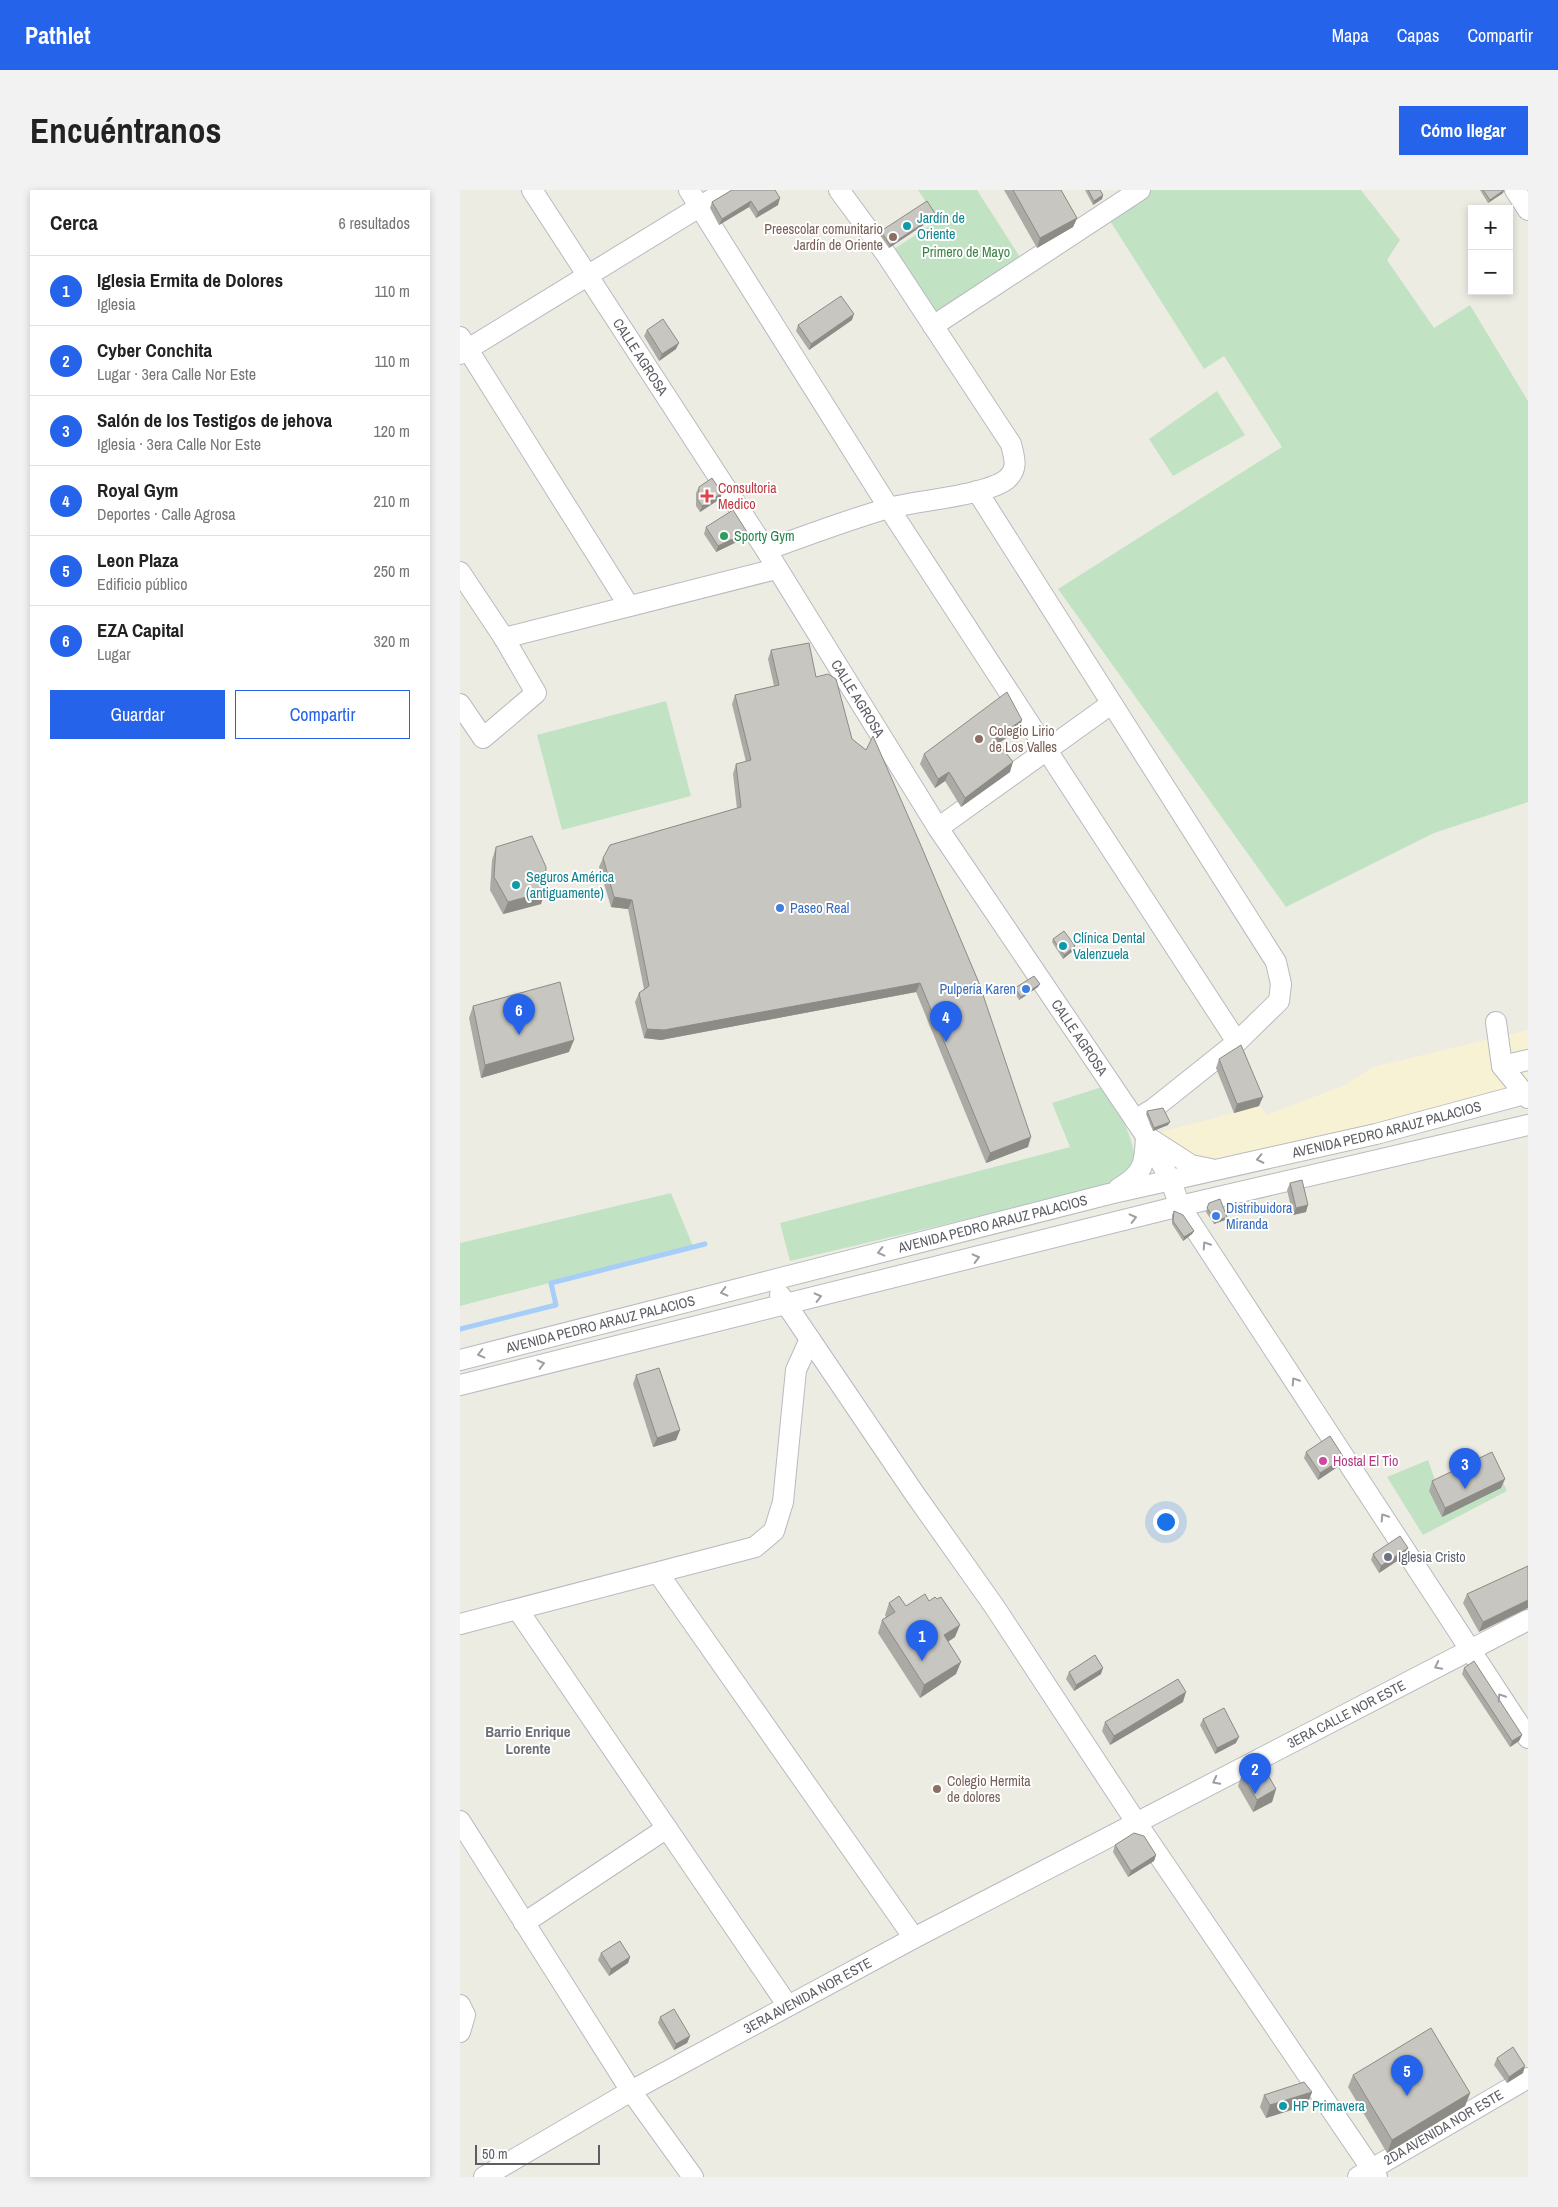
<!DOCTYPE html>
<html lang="es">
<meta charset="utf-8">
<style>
:root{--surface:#fff;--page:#f2f2f2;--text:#222;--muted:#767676;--line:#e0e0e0;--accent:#2563eb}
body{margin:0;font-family:"Archivo Narrow",sans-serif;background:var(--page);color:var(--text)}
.controls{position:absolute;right:15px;top:15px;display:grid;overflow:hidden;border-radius:0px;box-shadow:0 2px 8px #0003}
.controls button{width:45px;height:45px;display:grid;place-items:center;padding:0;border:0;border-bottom:1px solid var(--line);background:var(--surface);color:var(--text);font:25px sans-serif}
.scale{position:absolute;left:15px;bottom:12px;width:125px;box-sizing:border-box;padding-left:5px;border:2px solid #5b5e63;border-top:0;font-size:14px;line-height:18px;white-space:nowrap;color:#5b5e63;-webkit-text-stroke:4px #fff;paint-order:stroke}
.you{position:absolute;left:705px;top:1331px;width:18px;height:18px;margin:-12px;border:4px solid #fff;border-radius:50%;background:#1a73e8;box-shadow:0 0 0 8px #1a73e833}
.badge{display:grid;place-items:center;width:32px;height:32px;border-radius:50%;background:var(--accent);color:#fff;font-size:16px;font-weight:700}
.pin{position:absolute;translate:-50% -41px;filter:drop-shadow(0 1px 2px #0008)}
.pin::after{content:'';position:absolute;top:26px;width:18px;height:15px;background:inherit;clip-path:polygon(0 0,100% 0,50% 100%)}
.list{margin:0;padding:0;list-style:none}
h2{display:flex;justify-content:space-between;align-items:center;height:65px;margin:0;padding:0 20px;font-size:21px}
h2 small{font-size:16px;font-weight:400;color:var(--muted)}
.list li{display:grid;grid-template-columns:32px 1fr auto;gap:15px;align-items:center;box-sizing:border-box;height:70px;padding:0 20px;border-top:1px solid var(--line)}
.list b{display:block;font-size:19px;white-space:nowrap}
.list p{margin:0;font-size:16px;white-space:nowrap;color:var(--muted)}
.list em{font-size:16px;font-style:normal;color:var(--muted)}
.actions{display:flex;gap:10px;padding:15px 20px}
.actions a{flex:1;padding:11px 0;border:1px solid var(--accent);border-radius:0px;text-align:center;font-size:18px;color:var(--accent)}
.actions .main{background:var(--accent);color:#fff}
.map{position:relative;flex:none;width:1068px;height:1987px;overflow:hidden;border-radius:0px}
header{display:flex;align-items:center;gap:30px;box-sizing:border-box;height:70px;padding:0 25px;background:var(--accent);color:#fff}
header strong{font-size:24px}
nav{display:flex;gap:28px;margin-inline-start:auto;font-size:18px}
.intro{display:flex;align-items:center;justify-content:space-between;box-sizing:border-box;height:120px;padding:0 30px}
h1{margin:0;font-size:35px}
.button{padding:12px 22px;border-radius:0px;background:var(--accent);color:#fff;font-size:18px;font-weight:700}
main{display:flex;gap:30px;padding:0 30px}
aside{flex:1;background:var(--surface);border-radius:0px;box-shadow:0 2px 8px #0003}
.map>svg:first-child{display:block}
</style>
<header>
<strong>Pathlet</strong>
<nav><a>Mapa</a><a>Capas</a><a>Compartir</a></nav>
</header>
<div class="intro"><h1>Encuéntranos</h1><a class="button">Cómo llegar</a></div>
<main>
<aside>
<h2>Cerca<small>6 resultados</small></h2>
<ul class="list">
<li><span class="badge">1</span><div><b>Iglesia Ermita de Dolores</b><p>Iglesia</p></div><em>110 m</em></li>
<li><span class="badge">2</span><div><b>Cyber Conchita</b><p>Lugar · 3era Calle Nor Este</p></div><em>110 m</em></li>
<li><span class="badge">3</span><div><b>Salón de los Testigos de jehova</b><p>Iglesia · 3era Calle Nor Este</p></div><em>120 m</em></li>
<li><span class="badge">4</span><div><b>Royal Gym</b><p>Deportes · Calle Agrosa</p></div><em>210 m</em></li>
<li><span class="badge">5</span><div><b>Leon Plaza</b><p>Edificio público</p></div><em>250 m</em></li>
<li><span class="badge">6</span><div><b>EZA Capital</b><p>Lugar</p></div><em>320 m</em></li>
</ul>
<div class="actions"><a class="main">Guardar</a><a>Compartir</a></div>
</aside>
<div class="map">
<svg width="1068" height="1987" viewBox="0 0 1068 1987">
<rect width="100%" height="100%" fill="#edece3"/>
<!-- green -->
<g fill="#c1e3c4">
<polygon points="458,0 517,0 565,75 473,136 428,63 478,30"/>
<polygon points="680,0 901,0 940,50 927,70 974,138 1010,115 1068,211 1068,612 974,643 826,717 598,399 822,257 764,166 744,179 645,23"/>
<polygon points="757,201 785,245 713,286 689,249"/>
<polygon points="206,511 231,606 102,640 77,545"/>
<path d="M645,896C655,917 688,966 668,986C664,990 656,992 651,995L330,1071L320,1033L610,957L592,913Z"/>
<polygon points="211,1003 233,1056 0,1116 0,1053"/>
<polygon points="1032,1268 1047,1301 963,1345 927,1287 968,1270 976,1293"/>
</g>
<!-- sand -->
<polygon fill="#f8f2d4" points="1068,840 1068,907 753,979 686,946 774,923 797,913 807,925 885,895 913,877"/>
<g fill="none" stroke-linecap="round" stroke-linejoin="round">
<!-- stream -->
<polyline stroke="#a7cef9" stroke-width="5" points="0,1139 96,1115 91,1093 245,1054"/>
<!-- minor casing -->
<g stroke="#b8babf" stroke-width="22">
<g id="minor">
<path id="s1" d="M72,0L306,360L478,638L686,946L710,989L720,1016L1068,1548"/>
<polyline points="229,0 429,318 777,852 693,919 675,930"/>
<polyline points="1055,0 1068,20"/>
<polyline points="473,136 680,0"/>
<polyline points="0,147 169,416"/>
<polyline points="0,164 267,0"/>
<polyline points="517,301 816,772 821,794 819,811 777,852"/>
<path d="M306,360C346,346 387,330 429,318C456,311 528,305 547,289C559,278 554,267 551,254L426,64L379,0"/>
<polyline points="0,382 44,448 76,503 23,548 0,514"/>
<polyline points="44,448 316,379"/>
<polyline points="478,638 651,514"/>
<polyline points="1036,832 1042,876 1068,908"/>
<polyline points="1042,876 1068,870"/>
<polyline points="689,948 731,975 751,979"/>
<path d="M659,998C684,984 685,973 686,946"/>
<polyline points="320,1105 454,1303 534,1416 676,1632 917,1987"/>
<path id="s2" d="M0,1170L649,1004L916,944L1068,903"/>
<polyline points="0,1195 720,1016 1068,935"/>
<polyline points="198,1383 454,1748"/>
<polyline points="58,1420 328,1816"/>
<polyline points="0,1434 295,1357 314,1341 323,1312 336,1180 350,1149"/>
<polyline points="0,1631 171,1901 233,1987"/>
<polyline points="64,1733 207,1638"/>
<polyline points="0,1815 5,1825 0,1842"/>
<path id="s3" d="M24,1987L171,1901L454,1748L1068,1430"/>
<path id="s4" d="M898,1987L1068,1888"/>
</g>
</g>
<!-- minor -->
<use href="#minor" stroke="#fff" stroke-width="20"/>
</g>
<!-- wall -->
<g fill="#acaaa5">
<polygon points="272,0 318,15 296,28 289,17 259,35 250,18 252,12"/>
<polygon points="544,0 601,0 617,28 613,37 577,58"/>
<polygon points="625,0 640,0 643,5 642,9 633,15"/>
<polygon points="1020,0 1044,0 1043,3 1028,13"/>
<polygon points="476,25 474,28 429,58 419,44 421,41"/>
<polygon points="392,130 349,160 336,141 338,135"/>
<polygon points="187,140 216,159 199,171 184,146"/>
<polygon points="239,297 262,303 260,309 240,322 236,316 236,303"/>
<polygon points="246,337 287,342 285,348 256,362 244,344"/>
<polygon points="311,460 356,487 392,549 568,957 526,973 456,802 201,850 184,848 175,812 179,803 184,799 168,719 151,717 139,677 143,668 277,619 273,584 276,574 286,572 272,514 275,505 314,496 308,469"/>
<polygon points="559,539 539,553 550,582 501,617 485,591 475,598 460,574 464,564"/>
<polygon points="36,657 81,714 43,724 30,700 32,670"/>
<polygon points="593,749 614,760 603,769 592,752"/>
<polygon points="578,797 559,810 554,801 555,798"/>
<polygon points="13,816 109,862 21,888 9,828"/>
<polygon points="759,869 799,916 774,923 756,878"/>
<polygon points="687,921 708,935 693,941 686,924"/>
<polygon points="830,993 846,1022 833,1025 827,1000"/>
<polygon points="749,1013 765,1030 754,1034 746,1022"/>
<polygon points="714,1021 734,1041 732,1044 723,1051 712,1034 712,1025"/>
<polygon points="176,1185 220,1240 216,1250 193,1257 173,1194"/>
<polygon points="846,1262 884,1268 882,1274 858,1290 844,1268"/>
<polygon points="972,1291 1041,1298 982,1327 969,1301"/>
<polygon points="948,1358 946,1365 919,1383 911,1370 913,1364"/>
<polygon points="1068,1376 1019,1442 1003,1413 1007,1404"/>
<polygon points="469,1411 495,1447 488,1452 496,1484 460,1508 418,1443 422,1430 426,1427 425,1425 429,1413 446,1416"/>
<polygon points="1004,1478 1062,1545 1059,1551 1050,1557 1002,1484"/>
<polygon points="609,1482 641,1484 614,1501 606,1489"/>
<polygon points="723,1512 650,1555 642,1541 645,1532"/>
<polygon points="743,1529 776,1553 755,1564 740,1535"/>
<polygon points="782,1584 816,1599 812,1612 793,1622 778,1596"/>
<polygon points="655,1655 696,1665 694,1671 668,1687 653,1662"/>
<polygon points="141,1763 170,1767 168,1773 149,1786 138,1770"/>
<polygon points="200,1827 230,1846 227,1853 214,1860 198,1833"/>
<polygon points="1037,1868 1063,1883 1047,1893 1034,1875"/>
<polygon points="893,1885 1010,1903 1005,1916 927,1963 888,1897"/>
<polygon points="852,1902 847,1915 806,1928 800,1917 804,1905"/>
</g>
<!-- shaded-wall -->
<g fill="#8c8b86">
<polygon points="1044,0 1043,3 1028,13 1030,10"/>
<polygon points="643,5 642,9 633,15 634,11"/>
<polygon points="320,8 318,15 296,28 298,22"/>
<polygon points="291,11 289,17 259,35 262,29"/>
<polygon points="476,25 474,28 429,58 430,55"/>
<polygon points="617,28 613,37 577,58 580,48"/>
<polygon points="394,124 392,130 349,160 351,154"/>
<polygon points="219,153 216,159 199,171 202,164"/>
<polygon points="262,303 260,309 240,322 242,316"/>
<polygon points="287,342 285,348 256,362 258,356"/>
<polygon points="562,530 559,539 532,558 535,549"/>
<polygon points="553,572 550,582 501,617 505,608"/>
<polygon points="489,582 485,591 475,598 478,589"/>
<polygon points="85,702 81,714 43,724 48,712"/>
<polygon points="154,707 172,710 168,719 151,717"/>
<polygon points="615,756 614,760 603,769 604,765"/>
<polygon points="460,793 456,802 201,850 184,848 187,839"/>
<polygon points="580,794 578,797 559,810 561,807"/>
<polygon points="114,850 109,862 21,888 25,875"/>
<polygon points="803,907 799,916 774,923 777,914"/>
<polygon points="710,932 708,935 693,941 694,938"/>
<polygon points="571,947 568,957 526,973 530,963"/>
<polygon points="848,1015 846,1022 833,1025 836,1018"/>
<polygon points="767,1027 765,1030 754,1034 756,1031"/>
<polygon points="734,1041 732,1044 723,1051 724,1047"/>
<polygon points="220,1240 216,1250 193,1257 197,1248"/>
<polygon points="884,1268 882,1274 858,1290 860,1283"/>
<polygon points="1045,1289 1041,1298 982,1327 985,1318"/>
<polygon points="948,1358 946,1365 919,1383 921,1376"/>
<polygon points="1068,1410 1068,1418 1019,1442 1023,1432"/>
<polygon points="500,1435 495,1447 479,1457 484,1445"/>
<polygon points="501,1472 496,1484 460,1508 464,1495"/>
<polygon points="643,1478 641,1484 614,1501 616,1495"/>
<polygon points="726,1502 723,1512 650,1555 654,1546"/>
<polygon points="1062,1545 1059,1551 1050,1557 1052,1551"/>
<polygon points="779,1547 776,1553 755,1564 757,1558"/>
<polygon points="816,1599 812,1612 793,1622 797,1610"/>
<polygon points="696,1665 694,1671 668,1687 671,1681"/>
<polygon points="170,1767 168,1773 149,1786 151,1779"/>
<polygon points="230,1846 227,1853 214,1860 216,1854"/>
<polygon points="1065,1876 1063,1883 1047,1893 1049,1887"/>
<polygon points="852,1902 847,1915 806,1928 810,1915"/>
<polygon points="1010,1903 1005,1916 927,1963 932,1950"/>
</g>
<!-- building -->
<g fill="#c8c6c0" stroke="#8c8b86">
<polygon points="272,0 315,0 320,8 298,22 291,11 262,29 252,12"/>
<polygon points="553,0 601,0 617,28 580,48"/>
<polygon points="628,0 640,0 643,5 634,11"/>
<polygon points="1023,0 1044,0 1030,10"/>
<polygon points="467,11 476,25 430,55 421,41"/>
<polygon points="381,106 394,124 351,154 338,135"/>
<polygon points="203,129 219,153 202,164 187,140"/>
<polygon points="252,288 262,303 242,316 238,310 239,297"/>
<polygon points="273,320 287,342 258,356 246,337"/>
<polygon points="349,453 356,487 368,484 376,489 392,549 406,560 413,546 459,651 519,793 571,947 530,963 460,793 204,840 187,839 179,803 189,796 172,710 154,707 143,668 150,655 281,617 276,574 291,570 275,505 319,495 311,460"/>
<polygon points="547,502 562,530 535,549 553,572 505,608 489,582 478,589 464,564"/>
<polygon points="72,646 86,677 85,702 48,712 34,687 36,657"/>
<polygon points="604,741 615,756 604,765 593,749"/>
<polygon points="574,786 580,794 561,807 555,798"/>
<polygon points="100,792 114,850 25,875 13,816"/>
<polygon points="781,855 803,907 777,914 759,869"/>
<polygon points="703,918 710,932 694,938 687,921"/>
<polygon points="842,990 848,1015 836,1018 830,993"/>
<polygon points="760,1009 767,1027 756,1031 747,1018 749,1013"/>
<polygon points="714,1021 723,1025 734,1041 724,1047 713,1031"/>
<polygon points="199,1178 220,1240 197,1248 176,1185"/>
<polygon points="870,1246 884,1268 860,1283 846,1262"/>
<polygon points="1032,1262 1045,1289 985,1318 972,1291"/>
<polygon points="940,1346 948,1358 921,1376 913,1364"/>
<polygon points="1068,1376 1068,1410 1023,1432 1007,1404"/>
<polygon points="465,1404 469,1411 475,1407 477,1409 481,1407 500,1435 484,1445 501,1472 464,1495 422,1430 435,1422 429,1413 439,1406 446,1416"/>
<polygon points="635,1465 643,1478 616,1495 609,1482"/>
<polygon points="1014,1471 1062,1545 1052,1551 1004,1478"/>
<polygon points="718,1489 726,1502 654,1546 645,1532"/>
<polygon points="764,1518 779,1547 757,1558 743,1529"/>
<polygon points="801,1573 816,1599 797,1610 782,1584"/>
<polygon points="674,1643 684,1646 696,1665 671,1681 655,1655"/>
<polygon points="160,1751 170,1767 151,1779 141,1763"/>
<polygon points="214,1819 230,1846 216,1854 200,1827"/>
<polygon points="971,1838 1010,1903 932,1950 893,1885"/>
<polygon points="1053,1857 1065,1876 1049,1887 1037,1868"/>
<polygon points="844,1892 852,1902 810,1915 804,1905"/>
</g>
<!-- one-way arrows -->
<defs><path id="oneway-chevron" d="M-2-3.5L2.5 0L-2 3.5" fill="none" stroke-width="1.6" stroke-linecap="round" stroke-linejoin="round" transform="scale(1.25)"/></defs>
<g stroke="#9d9ea1">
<use href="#oneway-chevron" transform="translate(800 969) rotate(168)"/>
<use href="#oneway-chevron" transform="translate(673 1028) rotate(-14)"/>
<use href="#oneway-chevron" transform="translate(746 1055) rotate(-123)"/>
<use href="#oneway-chevron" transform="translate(421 1062) rotate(166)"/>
<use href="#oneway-chevron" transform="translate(516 1068) rotate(-14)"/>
<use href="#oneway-chevron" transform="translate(264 1102) rotate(166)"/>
<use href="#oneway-chevron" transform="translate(358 1107) rotate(-14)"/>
<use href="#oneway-chevron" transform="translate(21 1164) rotate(166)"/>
<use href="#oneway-chevron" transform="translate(81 1174) rotate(-14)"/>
<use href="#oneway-chevron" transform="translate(835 1191) rotate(-123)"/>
<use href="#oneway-chevron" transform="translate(924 1327) rotate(-123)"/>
<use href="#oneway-chevron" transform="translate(978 1476) rotate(153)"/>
<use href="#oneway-chevron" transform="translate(1041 1507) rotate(-123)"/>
<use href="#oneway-chevron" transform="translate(756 1591) rotate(153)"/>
</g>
<!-- markers -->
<g fill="#0f9aa8" stroke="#fff" stroke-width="2">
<circle cx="447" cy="36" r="5"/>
<circle cx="56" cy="695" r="5"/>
<circle cx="603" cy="756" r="5"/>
<circle cx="823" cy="1916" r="5"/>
</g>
<g fill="#8d6e63" stroke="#fff" stroke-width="2">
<circle cx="433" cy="47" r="5"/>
<circle cx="519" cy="549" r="5"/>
<circle cx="477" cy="1599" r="5"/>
</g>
<path fill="#e0444e" stroke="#fff" stroke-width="2" d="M244.5 298.5h5v5h5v5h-5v5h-5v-5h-5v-5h5z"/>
<circle fill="#2e9e5b" stroke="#fff" stroke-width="2" cx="264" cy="346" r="5"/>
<g fill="#3f7fe0" stroke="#fff" stroke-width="2">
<circle cx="320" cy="718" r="5"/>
<circle cx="566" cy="799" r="5"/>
<circle cx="756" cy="1026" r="5"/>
</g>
<circle fill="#d1479c" stroke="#fff" stroke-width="2" cx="863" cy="1271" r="5"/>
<circle fill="#6b7280" stroke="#fff" stroke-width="2" cx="928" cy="1367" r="5"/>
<g text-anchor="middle" stroke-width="4" stroke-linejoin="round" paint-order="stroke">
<!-- culture labels -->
<g font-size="14" fill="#0d838f" stroke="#fff" text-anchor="start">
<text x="457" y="33">Jardín de<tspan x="457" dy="16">Oriente</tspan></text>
<text x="66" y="692">Seguros América<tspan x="66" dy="16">(antiguamente)</tspan></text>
<text x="613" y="753">Clínica Dental<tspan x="613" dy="16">Valenzuela</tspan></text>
<text x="833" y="1921">HP Primavera</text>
</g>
<!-- education labels -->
<g font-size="14" fill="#785e54" stroke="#fff" text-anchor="start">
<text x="423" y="44" text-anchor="end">Preescolar comunitario<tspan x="423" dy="16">Jardín de Oriente</tspan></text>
<text x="529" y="546">Colegio Lirio<tspan x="529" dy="16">de Los Valles</tspan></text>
<text x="487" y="1596">Colegio Hermita<tspan x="487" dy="16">de dolores</tspan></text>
</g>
<!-- park labels -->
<g font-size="14" fill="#3b8344" stroke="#fff">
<text x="506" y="67">Primero de Mayo</text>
</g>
<!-- street labels -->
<g font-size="14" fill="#5b5e63" stroke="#fff">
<text dy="5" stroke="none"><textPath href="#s1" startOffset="199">CALLE AGROSA</textPath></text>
<text dy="5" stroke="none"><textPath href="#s1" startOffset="604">CALLE AGROSA</textPath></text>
<text dy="5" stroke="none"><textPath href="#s1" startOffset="1009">CALLE AGROSA</textPath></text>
<text dy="5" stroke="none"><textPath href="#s2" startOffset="955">AVENIDA PEDRO ARAUZ PALACIOS</textPath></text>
<text dy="5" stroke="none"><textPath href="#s2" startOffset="550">AVENIDA PEDRO ARAUZ PALACIOS</textPath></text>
<text dy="5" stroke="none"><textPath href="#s2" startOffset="145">AVENIDA PEDRO ARAUZ PALACIOS</textPath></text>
<text dy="5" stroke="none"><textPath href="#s3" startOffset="979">3ERA CALLE NOR ESTE</textPath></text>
<text dy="5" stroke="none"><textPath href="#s3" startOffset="371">3ERA AVENIDA NOR ESTE</textPath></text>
<text dy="5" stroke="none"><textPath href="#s4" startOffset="99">2DA AVENIDA NOR ESTE</textPath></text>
</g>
<!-- health labels -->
<g font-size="14" fill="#be3a42" stroke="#fff" text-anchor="start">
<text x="258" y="303">Consultoria<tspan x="258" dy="16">Medico</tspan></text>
</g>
<!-- leisure labels -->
<g font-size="14" fill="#27864d" stroke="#fff" text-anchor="start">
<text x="274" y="351">Sporty Gym</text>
</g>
<!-- shop labels -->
<g font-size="14" fill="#366cbe" stroke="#fff" text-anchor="start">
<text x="330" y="723">Paseo Real</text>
<text x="556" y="804" text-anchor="end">Pulpería Karen</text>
<text x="766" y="1023">Distribuidora<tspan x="766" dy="16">Miranda</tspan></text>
</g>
<!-- hotel labels -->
<g font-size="14" fill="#b23c85" stroke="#fff" text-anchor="start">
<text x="873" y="1276">Hostal El Tio</text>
</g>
<!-- worship labels -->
<g font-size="14" fill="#5b616d" stroke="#fff" text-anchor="start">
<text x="938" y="1372">Iglesia Cristo</text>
</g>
<!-- neighbourhood labels -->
<g font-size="15" font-weight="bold" fill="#6c7075" stroke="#fff">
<text x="68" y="1547">Barrio Enrique<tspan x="68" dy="17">Lorente</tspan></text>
</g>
</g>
</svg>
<div class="controls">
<button>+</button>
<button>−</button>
</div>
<div class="scale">50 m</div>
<div class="you"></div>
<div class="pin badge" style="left:462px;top:1471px">1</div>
<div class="pin badge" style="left:795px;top:1604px">2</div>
<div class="pin badge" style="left:1005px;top:1299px">3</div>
<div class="pin badge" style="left:486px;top:852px">4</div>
<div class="pin badge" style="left:947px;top:1906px">5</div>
<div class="pin badge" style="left:59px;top:845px">6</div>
</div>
</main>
